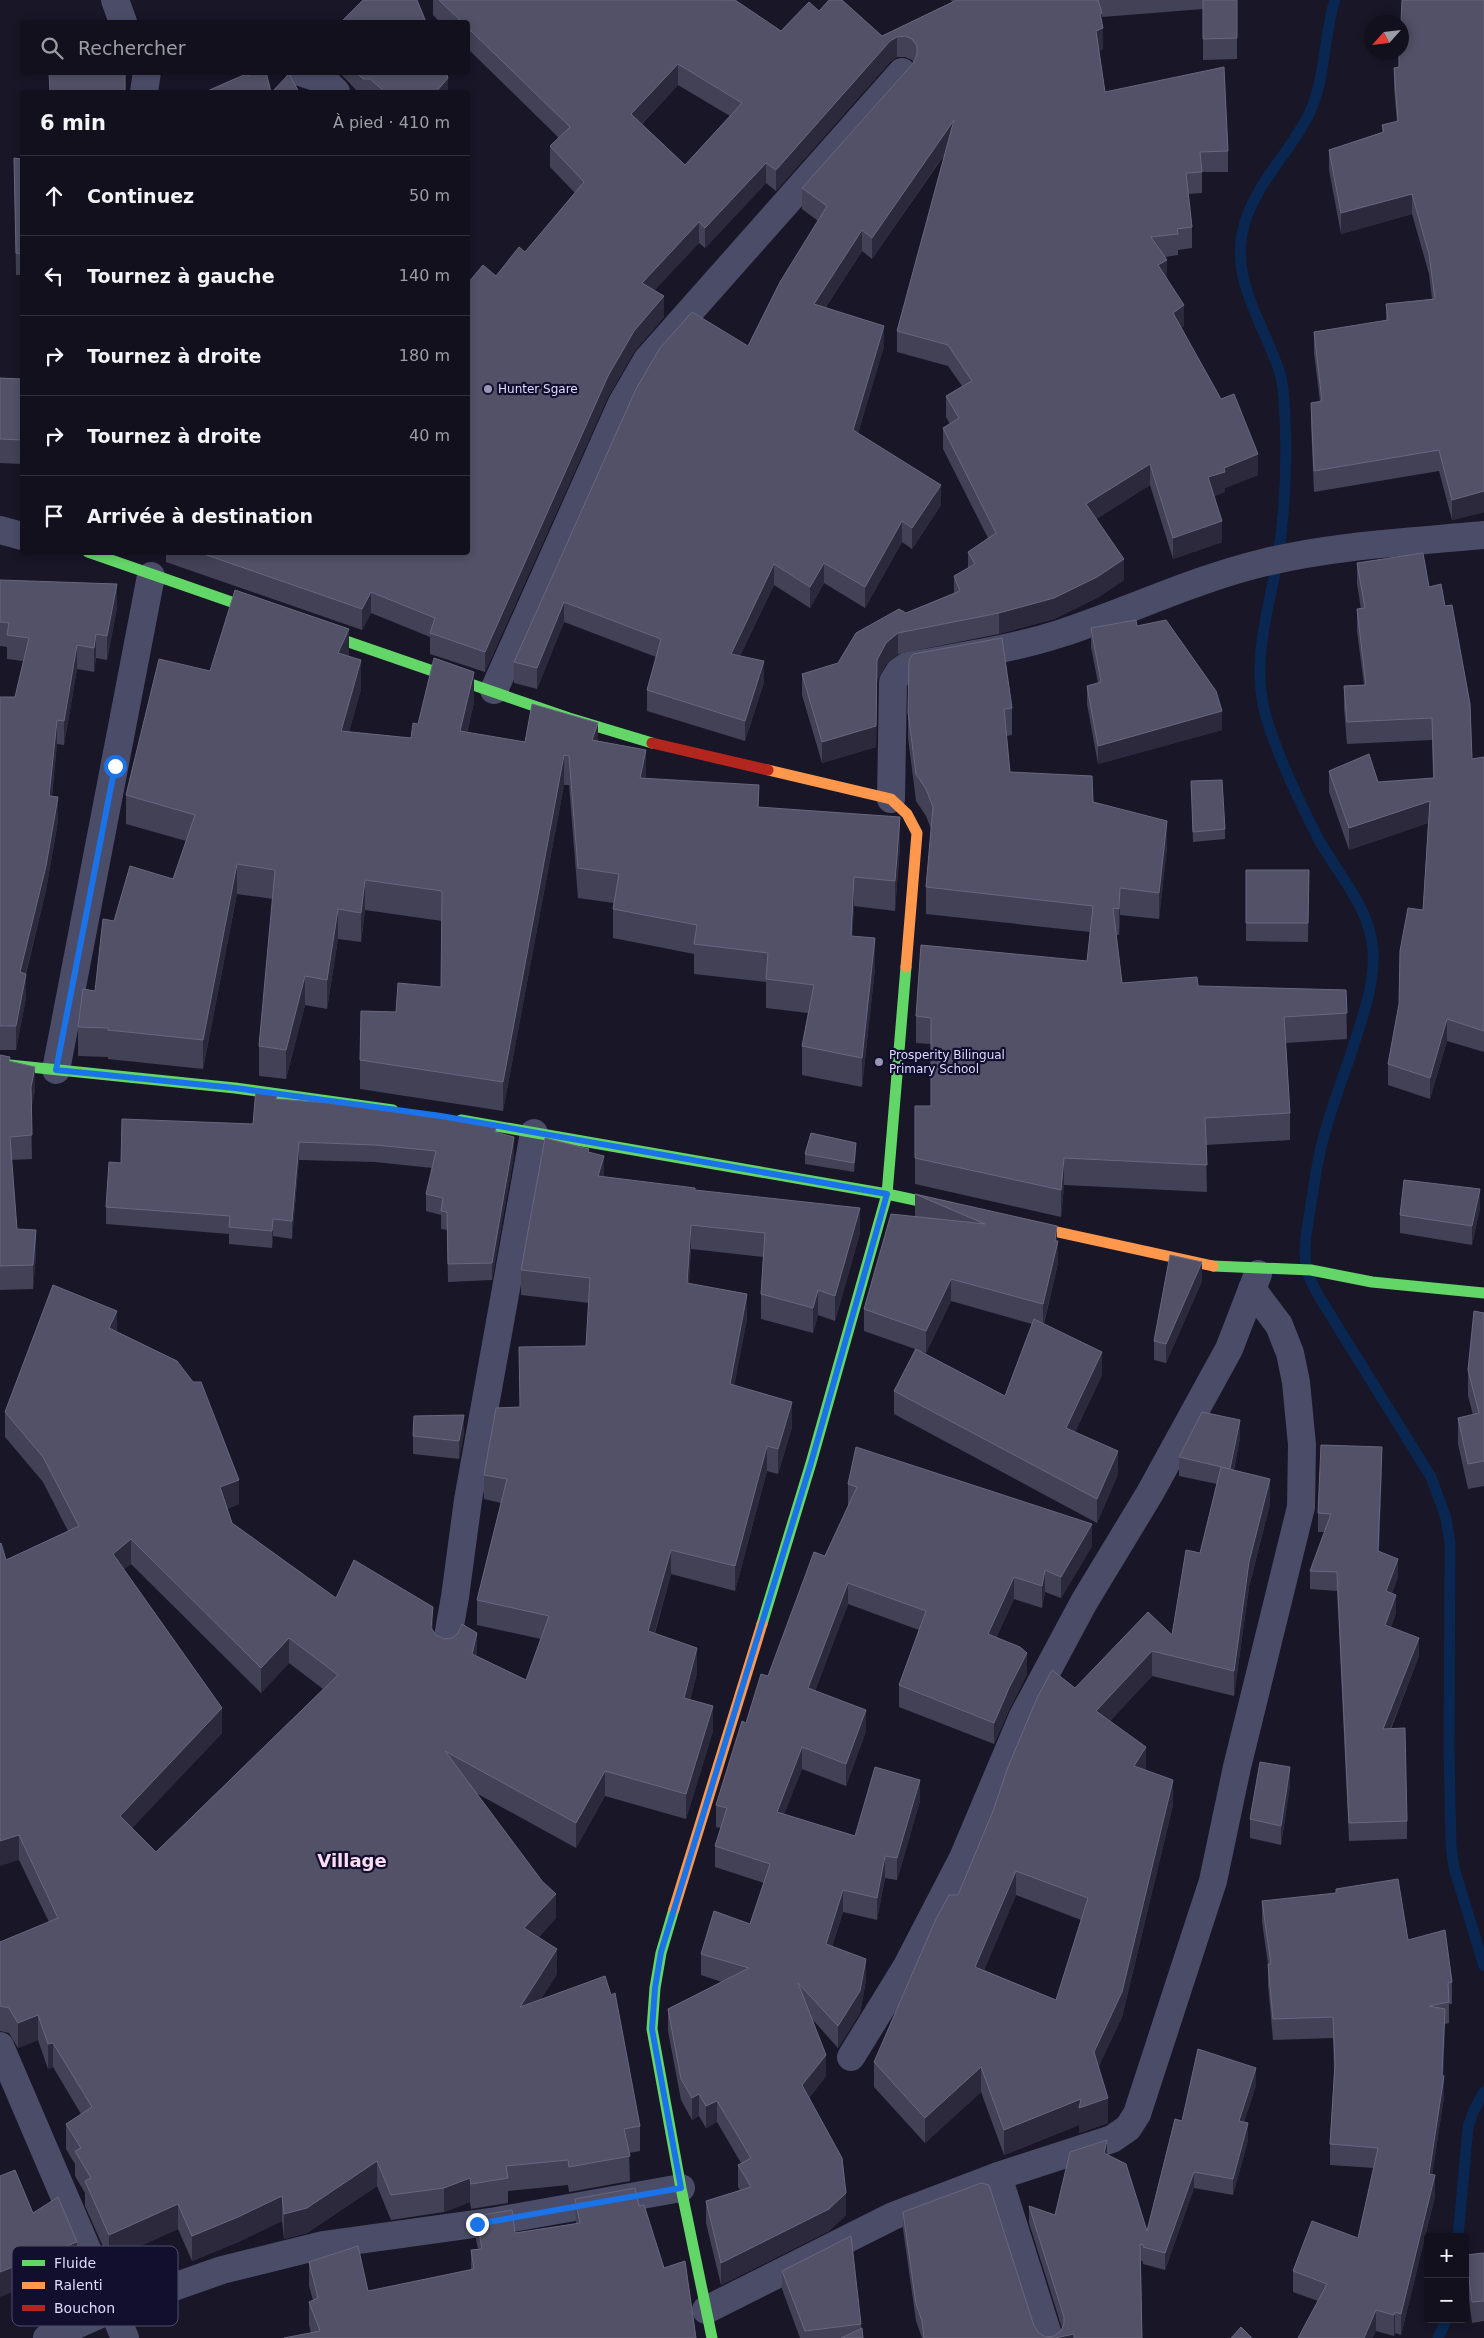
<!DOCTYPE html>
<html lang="fr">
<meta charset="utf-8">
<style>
:root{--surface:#12101d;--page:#1f1e2a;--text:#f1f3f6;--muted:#9c9da4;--line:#31303b}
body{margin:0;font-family:"DejaVu Sans",sans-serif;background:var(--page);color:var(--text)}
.controls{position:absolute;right:15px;bottom:15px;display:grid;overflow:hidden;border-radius:5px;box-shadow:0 2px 8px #0003}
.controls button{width:45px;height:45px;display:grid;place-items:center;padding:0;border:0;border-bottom:1px solid var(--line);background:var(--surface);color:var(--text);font:25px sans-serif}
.compass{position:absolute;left:1364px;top:15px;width:45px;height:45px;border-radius:50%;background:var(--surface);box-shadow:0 2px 8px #0003;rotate:243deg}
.stop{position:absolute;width:15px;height:15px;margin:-11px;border:4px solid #1a73e8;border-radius:50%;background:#fff}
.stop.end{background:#1a73e8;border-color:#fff;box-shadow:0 1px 5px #0008}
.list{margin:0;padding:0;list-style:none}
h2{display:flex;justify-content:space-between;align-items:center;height:65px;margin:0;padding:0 20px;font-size:21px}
h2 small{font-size:16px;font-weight:400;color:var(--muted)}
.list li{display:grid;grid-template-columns:32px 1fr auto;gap:15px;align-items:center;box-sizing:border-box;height:80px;padding:0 20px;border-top:1px solid var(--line)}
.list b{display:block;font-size:19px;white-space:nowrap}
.list em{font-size:16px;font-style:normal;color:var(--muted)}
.icon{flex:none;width:28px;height:28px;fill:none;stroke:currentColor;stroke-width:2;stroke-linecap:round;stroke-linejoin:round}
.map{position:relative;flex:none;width:1484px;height:2338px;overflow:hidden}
.search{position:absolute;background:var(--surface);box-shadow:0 2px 8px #0003;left:20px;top:20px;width:450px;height:55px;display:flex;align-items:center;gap:12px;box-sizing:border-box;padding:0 18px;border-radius:5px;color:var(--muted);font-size:19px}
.panel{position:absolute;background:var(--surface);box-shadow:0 2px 8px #0003;left:20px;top:90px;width:450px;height:465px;border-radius:5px}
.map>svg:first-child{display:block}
</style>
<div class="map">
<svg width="1484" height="2338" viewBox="0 0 1484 2338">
<rect width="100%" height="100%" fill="#181627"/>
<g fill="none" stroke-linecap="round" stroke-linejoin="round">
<!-- stream -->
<g stroke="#092750" stroke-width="11">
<path d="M1335,0C1323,37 1326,79 1309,114C1289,155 1251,187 1242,234C1233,282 1262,322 1277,365C1284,382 1284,401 1285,419C1287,465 1285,512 1278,557C1269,609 1251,660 1265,713C1276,753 1300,803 1319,840C1339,876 1370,908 1373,950C1375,980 1365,1009 1356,1038C1345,1073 1331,1107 1322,1143C1317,1163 1314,1184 1311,1204C1308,1223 1303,1246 1306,1266C1308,1279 1316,1291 1323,1303L1431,1477L1446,1518L1450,1543L1449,1749L1451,1845L1454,1868L1484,1966"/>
<polyline points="1458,2237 1468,2127 1474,2110 1484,2092"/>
<polyline points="1438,2338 1447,2319"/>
</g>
<!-- street -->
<g stroke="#4b4c68" stroke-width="28">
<polyline points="115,0 123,22"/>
<polyline points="300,72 324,80 336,92"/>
<polyline points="144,92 147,72"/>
<polyline points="0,530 22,536"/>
<polyline points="494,690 622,403 647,360 902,72"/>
<path d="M891,799L893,682L899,672L907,666C957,657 1009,650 1059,634C1127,612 1192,580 1262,563C1335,545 1410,542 1484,535"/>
<polyline points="56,1070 151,576"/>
<polyline points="446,1648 455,1597 468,1500 534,1133"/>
<polyline points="0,2046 125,2338"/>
<polyline points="851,2057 907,1966 963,1858 1023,1716 1084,1602 1150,1493 1229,1349 1258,1274"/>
<polyline points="998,2176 1049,2338"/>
<polyline points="706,2310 893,2216 998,2176 1112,2139 1128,2128 1137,2114 1213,1881 1237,1767 1301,1507 1302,1445 1296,1382 1290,1353 1279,1325 1252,1289"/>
<polyline points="47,2338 114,2308 222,2270 323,2245 496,2221 681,2188"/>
</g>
<!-- fast -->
<g stroke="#63d668" stroke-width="11">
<polyline points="88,552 266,614"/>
<polyline points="314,630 569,718 652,743"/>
<polyline points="0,1064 235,1088 393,1110"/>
<polyline points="461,1120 887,1194 952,1208"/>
<polyline points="1213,1266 1311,1270 1372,1282 1484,1293"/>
<polyline points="762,1624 811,1463 887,1194 906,967"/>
<polyline points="674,1909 661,1953 655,1988 652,2029 681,2188 712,2338"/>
</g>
<!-- slow -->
<g stroke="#ff974d" stroke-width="11">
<polyline points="768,770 891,799 907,814 917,833 906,967"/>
<polyline points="1021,1224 1213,1266"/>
<polyline points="674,1909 762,1624"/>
</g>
<!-- jam -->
<polyline stroke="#b3261e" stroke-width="11" points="652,743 768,770"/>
</g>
<!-- wall -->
<g fill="#434155" fill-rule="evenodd">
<path d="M433,0H727L781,31L819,11L882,36L952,2L951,0H1237V59L1203,60V9L1102,17L1103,49L1099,51L1105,92L1228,151V172H1202V193L1188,194L1192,227V248L1178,250V255L1165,257L1167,279L1184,326L1181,328L1258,475L1225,488V492L1214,496L1222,542L1173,559L1150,485L1096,519L1124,580L1097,598L1054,619L999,634L898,654L886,664L877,681L876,747L822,763L802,695V674L838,663L906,613L954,593V576L968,568V552L988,538L943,449V428L950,424L946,417V396L962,386L948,366L897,352V331L945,154L872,259L862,251L826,307L884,346L858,433L941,505L912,549L902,542L865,608L824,583L810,608L774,585L740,656L764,682L745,741L647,711V690L656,657L564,622L537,689L514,683V662L748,346L818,221L802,209V188L913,62L912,60L905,57H897L890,62L776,191L766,183L705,248L699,243L654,290L664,317L634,352L608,397L485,672L430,654V637L371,613L362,630L166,562V552H468L496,276L525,252L575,193L550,167V146L559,138L468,49V22H440L433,15ZM678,85L730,116L685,165L642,124Z"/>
<polygon points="1484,0 1484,512 1452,520 1439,471 1314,492 1311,424 1311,403 1320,402 1314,353 1314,332 1386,321 1386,304 1432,299 1429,274 1412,214 1341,234 1329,170 1329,150 1382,132 1382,125 1397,122 1394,88 1394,68 1399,67"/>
<polygon points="339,72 446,72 448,92 358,92"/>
<polygon points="14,158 22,159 22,275 16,275"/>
<polygon points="0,378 22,379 22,464 0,463"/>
<polygon points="1357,563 1429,587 1472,759 1484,757 1484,1052 1447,1041 1430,1099 1388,1085 1388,1064 1423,910 1428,823 1349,850 1329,792 1329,771 1378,782 1433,778 1432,740 1347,744 1344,708 1344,686 1364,685 1357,631 1357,609 1361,609 1357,584"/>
<polygon points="0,580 117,608 107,660 96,658 94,672 77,669 64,745 57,744 52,796 58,821 46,890 26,974 26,998 16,1050 0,1050 0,697 15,697 23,661 7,659 7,647 0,646"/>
<polygon points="1137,626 1222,730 1098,764 1087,704 1087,686 1098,683 1091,647 1091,628"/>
<polygon points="349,657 361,689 349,732 411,738 418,724 474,702 467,733 525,742 598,741 646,779 759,807 900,846 895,911 854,906 852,936 875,968 862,1087 802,1075 802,1046 808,1013 766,1008 766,982 694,974 694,954 613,938 613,909 614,903 578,898 569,785 564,785 503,1111 360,1089 360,1060 396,1012 441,987 442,921 365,910 361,942 338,939 327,1009 305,1005 286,1079 259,1076 259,1046 273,899 237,894 203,1069 108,1059 108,1057 78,1056 78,1027 95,991 114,921 173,879 186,841 126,824 126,795 210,671"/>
<polygon points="1012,708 1012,735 1006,736 1010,772 1093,802 1167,847 1159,919 1120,915 1119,935 1116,935 1122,983 1198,986 1346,990 1347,1039 1286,1043 1290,1113 1290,1140 1206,1145 1207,1192 1064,1185 1061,1217 915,1184 915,1106 931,1106 931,1044 916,1043 916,1016 1087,961 1090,932 926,914 926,887 931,829 926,816 916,801 908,738 908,712"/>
<polygon points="1191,781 1225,829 1225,839 1193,842"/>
<polygon points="1246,870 1309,870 1308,942 1246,941"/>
<polygon points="0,1055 10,1061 35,1091 31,1108 32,1159 11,1160 17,1229 36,1254 33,1289 0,1290"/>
<polygon points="278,1099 497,1132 514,1155 492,1280 448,1282 447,1230 441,1229 441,1215 426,1211 426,1194 432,1168 375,1162 299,1160 292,1239 273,1236 272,1248 229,1244 229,1234 106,1224 106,1207 121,1163 253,1124"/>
<path d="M589,1152L604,1177L695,1190L860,1233L835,1321L818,1315L813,1333L761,1319V1294L763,1257L691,1249L689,1283L747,1319L734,1385L792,1427L778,1474L767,1471L735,1591L671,1574L655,1633L697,1673L690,1700L713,1731L686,1819L605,1796L576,1848L476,1793L556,1918L539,1937L557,1974L541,1999L640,2126V2151L629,2153L630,2181L569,2192L568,2185L508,2191V2203L471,2209L470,2202L444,2212L391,2220L377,2186L307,2233L284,2239L282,2221L238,2242L192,2261L178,2229L109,2260L85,2206V2193L75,2176V2164L66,2149V2124L81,2114L53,2067L48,2069L38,2040L18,2048L9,2033L0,2031V1942L49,1922L19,1860L6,1560L68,1531L43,1482L5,1437V1412L117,1332L239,1504L227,1509L232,1523L336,1598L433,1630L436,1635L477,1656L526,1680L541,1639L477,1625V1600L501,1503L484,1499V1475L520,1407L586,1346L589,1303L521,1295V1270ZM131,1564L261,1693L289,1663L323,1689L156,1852L132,1828L222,1733L124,1569Z"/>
<polygon points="856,1152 854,1172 805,1164 805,1154"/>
<path d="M915,1194L1057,1241L1058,1263L1044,1324L1102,1375L1075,1432L1118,1474L1097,1523L894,1414V1391L915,1349L864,1331V1309L915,1216ZM951,1301L1032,1324L1005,1396L920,1351L926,1353Z"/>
<polygon points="1480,1208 1472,1245 1400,1233 1400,1215"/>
<polygon points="1202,1281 1166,1363 1154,1360 1154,1341"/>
<polygon points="1484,1313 1484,1486 1468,1489 1458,1444 1458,1418 1473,1415 1468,1396 1468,1370"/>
<polygon points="464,1433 459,1459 413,1454 413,1436"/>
<path d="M1240,1438L1234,1470L1270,1504L1249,1587L1234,1696L1152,1676L1110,1721L1173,1805L1122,2017L1098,2067L1108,2123L1079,2133V2125L1004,2155L981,2092L925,2143L874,2087V2062L958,1895L1075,1688L1172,1635L1200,1553L1217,1484L1179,1476V1457ZM1016,1895L1081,1920L1056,2000L984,1970Z"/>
<polygon points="1382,1466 1379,1552 1398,1577 1392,1593 1396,1613 1391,1627 1419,1656 1391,1729 1407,1821 1407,1839 1349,1841 1337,1591 1310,1589 1310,1571 1325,1532 1318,1532 1318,1513"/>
<polygon points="848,1484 1092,1546 1061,1598 1045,1592 1042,1608 1014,1599 996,1638 1027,1674 1009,1710 994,1744 899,1707 899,1685 919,1630 848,1604 815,1691 866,1731 846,1786 802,1769 784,1814 855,1836 920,1801 897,1880 885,1878 877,1920 843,1912 832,1947 866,1980 860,2013 838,2048 813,2020 826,2076 809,2098 846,2215 829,2231 721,2285 706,2223 706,2201 740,2190 738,2187 738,2165 741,2163 717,2122 706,2128 699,2116 692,2120 681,2100 668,2031 668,2009 722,1982 701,1975 701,1954 750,1924 764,1883 715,1867 715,1846 721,1828 716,1827 716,1805 746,1723 848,1506"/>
<polygon points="1290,1785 1281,1845 1250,1838 1250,1819"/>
<polygon points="1336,1889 1408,1940 1452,1982 1452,2004 1449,2004 1449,2023 1445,2024 1443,2076 1444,2097 1432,2174 1435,2196 1401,2335 1395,2333 1394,2336 1376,2331 1318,2301 1293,2292 1293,2271 1358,2238 1374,2168 1330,2165 1330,2144 1334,2072 1333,2038 1273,2040 1268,1985 1268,1964 1262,1922 1262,1901 1336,1893"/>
<polygon points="1256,2085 1244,2122 1248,2140 1233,2195 1194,2188 1165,2270 1143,2264 1143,2262 1141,2260 1142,2338 922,2338 916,2321 903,2229 903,2212 1034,2326 1039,2333 1046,2337 1054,2336 1061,2331 1062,2328 1029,2223 1029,2206 1055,2215 1107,2155 1147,2231 1182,2121"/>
<polygon points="575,2199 639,2206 664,2268 311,2333 309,2325 309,2302 313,2300 309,2286 309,2262 368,2291 471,2270 471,2250 478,2249 476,2240 476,2216 515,2233 576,2224"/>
<polygon points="1484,2253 1484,2321 1472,2323 1466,2276 1466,2255"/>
<polygon points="782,2271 861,2324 863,2338 800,2338 782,2289"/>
</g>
<!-- shaded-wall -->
<g fill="#2b293b">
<polygon points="1102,13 1103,49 1096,52 1096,31 1100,14"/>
<polygon points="897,37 897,57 890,62 776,191 776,170 890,41"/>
<polygon points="678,64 678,85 631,135 631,114"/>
<polygon points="448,78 448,92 436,92"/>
<polygon points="954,120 954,140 872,259 872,238"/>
<polygon points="766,163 766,183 705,248 705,228"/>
<polygon points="1412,194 1412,214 1341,234 1341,213"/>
<polygon points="699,222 699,243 642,304 642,283"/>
<polygon points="862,230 862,251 814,325 814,304"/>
<polygon points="1167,260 1167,281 1158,265"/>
<polygon points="664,296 664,317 634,352 608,397 485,672 485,652 608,376 634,331"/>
<polygon points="1184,305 1184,326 1173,333 1173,313"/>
<polygon points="884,326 884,346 853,451 853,430"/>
<polygon points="1258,454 1258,475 1225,488 1225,492 1208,498 1208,477 1224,468"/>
<polygon points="1150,464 1150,485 1086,525 1086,504"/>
<polygon points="941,485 941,505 912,549 912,528"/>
<polygon points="1484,491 1484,512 1452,520 1452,500"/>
<polygon points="902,521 902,542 865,608 865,587"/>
<polygon points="1222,521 1222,542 1173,559 1173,538"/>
<polygon points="1124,559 1124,580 1097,598 1054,619 999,634 999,613"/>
<polygon points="824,563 824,583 810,608 810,587"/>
<polygon points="774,564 774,585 731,675 731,654"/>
<polygon points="117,584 117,608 107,660 107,636"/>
<polygon points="371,592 371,613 362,630 362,609"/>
<polygon points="564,602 564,622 537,689 537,668"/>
<polygon points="349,629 349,659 338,653"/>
<polygon points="898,633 898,654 886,664 877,681 876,747 822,763 822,742 877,660 886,643"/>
<polygon points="96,634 96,658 94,672 94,648"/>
<polygon points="77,645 77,669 64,745 64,721"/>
<polygon points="361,660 361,689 341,761 341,731"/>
<polygon points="764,661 764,682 745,741 745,721"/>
<polygon points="474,672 474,702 460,761 460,731"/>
<polygon points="1222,711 1222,730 1098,764 1098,746"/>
<polygon points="57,720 57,744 49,820 49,796"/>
<polygon points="598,723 598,752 592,740"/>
<polygon points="646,750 646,779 640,778"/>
<polygon points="564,755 564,785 503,1111 503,1082"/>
<polygon points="58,797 58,821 46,890 20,996 20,972"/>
<polygon points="1430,801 1430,822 1349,850 1349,828"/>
<polygon points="900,817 900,846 895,911 895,881"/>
<polygon points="1167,821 1167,847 1159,919 1159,893"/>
<polygon points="237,864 237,894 203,1069 203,1040"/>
<polygon points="854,877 854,906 851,965 851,936"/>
<polygon points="365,880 365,910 361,942 361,913"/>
<polygon points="1120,888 1120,915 1119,935 1119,909"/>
<polygon points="338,909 338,939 327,1009 327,980"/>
<polygon points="875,938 875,968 862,1087 862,1058"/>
<polygon points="26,974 26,998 16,1050 16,1026"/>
<polygon points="305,976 305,1005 286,1079 286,1050"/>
<polygon points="1447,1019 1447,1041 1430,1099 1430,1078"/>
<polygon points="35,1067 35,1091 31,1110 31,1087"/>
<polygon points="514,1137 514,1155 492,1280 492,1263"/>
<polygon points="299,1142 299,1160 292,1239 292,1221"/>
<polygon points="856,1143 856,1152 854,1172 854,1163"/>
<polygon points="604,1156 604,1181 598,1176"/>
<polygon points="1064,1158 1064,1185 1061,1217 1061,1190"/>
<polygon points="1480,1189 1480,1208 1472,1245 1472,1226"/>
<polygon points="860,1208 860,1233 835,1321 835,1296"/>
<polygon points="273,1219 273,1236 272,1248 272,1231"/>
<polygon points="691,1225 691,1249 687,1308 687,1283"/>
<polygon points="1057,1226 1057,1246 1058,1241 1058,1263 1043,1326 1043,1304 1055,1241"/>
<polygon points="36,1230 36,1254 33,1289 33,1265"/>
<polygon points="1202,1262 1202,1281 1166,1363 1166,1344"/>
<polygon points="951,1279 951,1301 926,1353 926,1331"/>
<polygon points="818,1290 818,1315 813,1333 813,1308"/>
<polygon points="747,1294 747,1319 730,1409 730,1384"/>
<polygon points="117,1311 117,1336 109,1328"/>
<polygon points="1102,1352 1102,1375 1066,1451 1066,1428"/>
<polygon points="792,1402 792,1427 778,1474 778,1449"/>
<polygon points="464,1415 464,1433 459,1459 459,1441"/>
<polygon points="1240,1420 1240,1438 1230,1487 1230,1469"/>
<polygon points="767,1446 767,1471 735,1591 735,1566"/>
<polygon points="1382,1447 1382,1466 1378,1570 1378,1551"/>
<polygon points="1118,1451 1118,1474 1097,1523 1097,1499"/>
<polygon points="1270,1479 1270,1504 1249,1587 1234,1696 1234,1671 1249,1562"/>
<polygon points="239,1480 239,1504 220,1512 220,1487"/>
<polygon points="1092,1524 1092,1546 1061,1598 1061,1577"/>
<polygon points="131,1539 131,1564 113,1579 113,1554"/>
<polygon points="671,1550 671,1574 648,1655 648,1631"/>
<polygon points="1398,1559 1398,1577 1386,1610 1386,1591"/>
<polygon points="1045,1570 1045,1592 1042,1608 1042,1586"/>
<polygon points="1014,1577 1014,1599 988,1656 988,1634"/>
<polygon points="848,1583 848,1604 808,1710 808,1688"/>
<polygon points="1396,1595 1396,1613 1385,1643 1385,1625"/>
<polygon points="433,1607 433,1632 431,1628"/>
<polygon points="477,1633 477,1658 472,1654"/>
<polygon points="289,1638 289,1663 261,1693 261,1668"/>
<polygon points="1419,1638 1419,1656 1383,1747 1383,1729"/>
<polygon points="697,1648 697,1673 684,1723 684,1698"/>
<polygon points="1152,1651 1152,1676 1096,1736 1096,1711"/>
<polygon points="1027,1653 1027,1674 1009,1710 994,1744 994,1723 1009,1688"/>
<polygon points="713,1706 713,1731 686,1819 686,1794"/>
<polygon points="222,1708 222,1733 120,1841 120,1816"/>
<polygon points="866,1710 866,1731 846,1786 846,1764"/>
<polygon points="802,1747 802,1769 777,1833 777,1812"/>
<polygon points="1146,1747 1146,1772 1134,1766"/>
<polygon points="1290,1767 1290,1785 1281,1845 1281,1826"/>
<polygon points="605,1771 605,1796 576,1848 576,1823"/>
<polygon points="920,1780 920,1801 897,1880 897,1858"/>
<polygon points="1173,1780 1173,1805 1122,2017 1094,2077 1094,2052"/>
<polygon points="19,1835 19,1860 0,1866 0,1841"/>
<polygon points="885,1856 885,1878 877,1920 877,1898"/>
<polygon points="1016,1871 1016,1895 975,1992 975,1967"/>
<polygon points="843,1890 843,1912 826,1966 826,1944"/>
<polygon points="556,1894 556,1918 524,1953 524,1928"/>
<polygon points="557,1949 557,1974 520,2032 520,2007"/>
<polygon points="866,1959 866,1980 860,2013 838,2048 838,2026"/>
<polygon points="1445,2009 1445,2030 1443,2083 1444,2076 1444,2097 1429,2195 1429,2174 1442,2075"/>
<polygon points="38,2015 38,2040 18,2048 18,2023"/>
<polygon points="53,2043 53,2067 48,2069 48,2044"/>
<polygon points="826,2055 826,2076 802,2106 802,2085"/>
<polygon points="981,2067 981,2092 925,2143 925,2118"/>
<polygon points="1256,2068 1256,2085 1239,2137 1239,2121"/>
<polygon points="699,2094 699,2116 692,2120 692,2098"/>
<polygon points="1108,2098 1108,2123 1079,2133 1079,2125 1004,2155 1004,2130 1081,2099"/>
<polygon points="717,2101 717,2122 706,2128 706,2106"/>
<polygon points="1248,2123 1248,2140 1233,2195 1233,2179"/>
<polygon points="1107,2140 1107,2157 1104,2153"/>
<polygon points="377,2161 377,2186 307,2233 284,2239 284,2214"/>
<polygon points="1194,2172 1194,2188 1165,2270 1165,2253"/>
<polygon points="1435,2175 1435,2196 1401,2335 1401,2314"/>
<polygon points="470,2178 470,2202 444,2212 444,2188"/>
<polygon points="846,2193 846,2215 829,2231 721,2285 721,2263"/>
<polygon points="282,2196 282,2221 238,2242 192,2261 192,2236"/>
<polygon points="178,2204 178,2229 109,2260 109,2235"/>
<polygon points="77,2242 77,2267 0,2297 0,2272"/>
<polygon points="1376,2310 1376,2331 1373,2338 1364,2338"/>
<polygon points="1395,2312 1395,2333 1394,2336 1394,2315"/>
<polygon points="1074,2334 1074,2338 1055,2338"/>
</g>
<!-- building -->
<g fill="#535167" stroke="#69677f" fill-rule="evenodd">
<polygon points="363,0 417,0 426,22 341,22"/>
<path d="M439,0H727L729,1L730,0H735L781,31L809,2L819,11L829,0H842L882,36L957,0H1098L1102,13L1100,14L1103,28L1096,31L1105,92L1224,67L1228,151L1200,152L1202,172L1186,173L1192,227L1177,229L1178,234L1151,237L1167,260L1158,265L1184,305L1173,313L1221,399L1234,394L1258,454L1224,468L1225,472L1208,477L1222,521L1173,538L1150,464L1086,504L1124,559L1097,577L1054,598L999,613L898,633L886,643L877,660L876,726L822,742L802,674L838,663L856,633L899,609L906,613L960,591L954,576L975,564L968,552L996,533L943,428L959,418L946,396L972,381L948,345L897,331L954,120L872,238L862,230L814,304L884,326L853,430L941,485L912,528L902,521L865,587L824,563L810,587L774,564L731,654L764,661L745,721L647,690L661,639L564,602L537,668L514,662L636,389L660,348L692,312L748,346L780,282L827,206L802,188L914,62L917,54V46L912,39L905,36L897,37L890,41L776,170L766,163L705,228L699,222L642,283L664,296L634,331L608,376L485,652L430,633L435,618L371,592L362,609L198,552H468V283L483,265L496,276L519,247L525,252L584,182L550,146L570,127L468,28V22H462ZM678,64L742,103L685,165L631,114Z"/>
<polygon points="1203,0 1237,0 1237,38 1203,39"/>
<polygon points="1402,0 1484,0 1484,491 1452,500 1439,450 1314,471 1311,403 1322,401 1314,332 1388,320 1386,304 1435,299 1429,254 1412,194 1341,213 1329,150 1384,132 1382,125 1398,121 1394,68 1399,67 1399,52 1402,52 1402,22 1401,22"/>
<polygon points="49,72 125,72 125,92 50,92"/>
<polygon points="260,72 266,72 271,92 205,92 246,74 247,76"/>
<polygon points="356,72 446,72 448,78 436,92 385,92 370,79 363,79"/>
<polygon points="289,74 299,92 272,92"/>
<polygon points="14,158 22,159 22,254 16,253"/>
<polygon points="0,378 22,379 22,440 0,439"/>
<polygon points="1423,553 1429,587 1441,584 1445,606 1452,605 1470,704 1472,759 1484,757 1484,1031 1447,1019 1430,1078 1388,1064 1399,1004 1400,951 1408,908 1423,910 1430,801 1349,828 1329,771 1369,754 1378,782 1434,778 1432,718 1347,722 1344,686 1366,685 1357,609 1365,608 1357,563"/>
<polygon points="0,580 117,584 107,636 96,634 94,648 77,645 64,721 57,720 49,796 58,797 46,866 20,972 26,974 16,1026 0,1026 0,697 15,697 29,638 7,635 9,623 0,622"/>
<polygon points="235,590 349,629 338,653 361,660 341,731 411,738 413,723 418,724 434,658 474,672 460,731 525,742 532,704 598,723 592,740 646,750 640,778 759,785 758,807 900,817 895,881 854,877 851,936 875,938 862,1058 802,1046 814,985 766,979 768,953 694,944 697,925 613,909 619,874 578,868 569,756 564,755 503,1082 360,1060 361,1011 396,1012 398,983 441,987 442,891 365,880 361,913 338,909 327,980 305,976 286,1050 259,1046 275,870 237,864 203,1040 108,1030 108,1028 78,1027 83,989 95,991 103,919 114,921 130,866 173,879 195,815 126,795 159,659 210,671"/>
<polygon points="1136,620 1137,626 1166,620 1216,691 1222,711 1098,746 1087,686 1101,682 1091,628"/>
<polygon points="1002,638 1012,708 1004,709 1010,772 1092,776 1093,802 1167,821 1159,893 1120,888 1119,909 1113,908 1122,983 1197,977 1198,986 1346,990 1347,1013 1284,1017 1290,1113 1205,1118 1207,1165 1064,1158 1061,1190 915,1158 915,1106 931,1106 931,1018 916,1016 921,945 1087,961 1093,906 926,887 933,807 926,789 916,774 908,712 909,660 913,654"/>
<polygon points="1222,780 1225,829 1193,832 1191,781"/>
<polygon points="1246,870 1309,870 1308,923 1246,923"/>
<polygon points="0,1055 10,1057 9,1061 35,1067 31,1087 32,1135 10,1137 17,1229 36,1230 33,1265 0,1266"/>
<polygon points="256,1089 278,1092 276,1099 359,1105 359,1103 497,1124 495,1132 514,1137 492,1263 448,1264 447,1212 441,1211 443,1198 426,1194 436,1151 375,1145 299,1142 292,1221 273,1219 272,1231 229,1227 230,1216 106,1207 109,1162 121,1163 122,1119 253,1124"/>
<polygon points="811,1133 856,1143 854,1163 805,1154"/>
<path d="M545,1138L589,1149L588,1152L604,1156L598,1176L695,1188V1190L860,1208L835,1296L818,1290L813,1308L761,1294L765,1233L691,1225L687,1283L747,1294L730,1384L792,1402L778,1449L767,1446L735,1566L671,1550L648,1631L697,1648L684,1698L713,1706L686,1794L605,1771L576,1823L445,1751L542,1881L556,1894L524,1928L557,1949L520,2007L605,1976L611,1995L615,1993L640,2126L624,2129L630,2156L569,2167L568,2160L506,2166L508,2178L471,2184L470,2178L444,2188L391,2195L377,2161L307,2208L284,2214L282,2196L238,2217L192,2236L178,2204L109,2235L85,2181L91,2178L75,2151L81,2148L66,2124L92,2107L53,2043L48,2044L38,2015L18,2023L9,2008L0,2006V1942L58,1918L19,1835L0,1841V1544L1,1543L6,1560L79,1526L43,1457L5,1412L53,1285L117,1311L109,1328L177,1361L193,1382H201L239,1480L220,1487L232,1523L336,1598L354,1560L433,1607L431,1628L436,1635L444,1639L452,1638L458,1633L462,1624L477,1633L472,1654L526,1680L549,1616L477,1600L507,1479L484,1475L496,1408L520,1407L519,1347L586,1346L590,1278L521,1270ZM131,1539L261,1668L289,1638L338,1675L156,1852L120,1816L222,1708L113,1554Z"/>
<polygon points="1404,1180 1480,1189 1472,1226 1400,1215"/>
<polygon points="915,1194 1057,1226 1055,1241 1058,1241 1043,1304 951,1279 926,1331 864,1309 891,1214 985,1224"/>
<polygon points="1170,1255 1202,1262 1166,1344 1154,1341"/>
<polygon points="1474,1311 1484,1313 1484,1461 1468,1464 1458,1418 1479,1413 1468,1370"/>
<polygon points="1034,1319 1102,1352 1066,1428 1118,1451 1097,1499 894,1391 916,1349 1005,1396"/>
<polygon points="1202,1412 1240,1420 1230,1469 1179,1457"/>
<polygon points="464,1415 459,1441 413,1436 414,1416"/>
<polygon points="1321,1445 1382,1447 1378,1551 1398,1559 1386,1591 1396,1595 1385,1625 1419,1638 1383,1729 1405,1728 1407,1821 1349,1823 1337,1572 1310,1571 1331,1514 1318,1513"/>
<polygon points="856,1447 1092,1524 1061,1577 1045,1570 1042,1586 1014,1577 988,1634 1020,1647 1027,1653 1009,1688 994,1723 899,1685 926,1611 848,1583 808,1688 866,1710 846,1764 802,1747 777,1812 855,1836 875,1767 920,1780 897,1858 885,1856 877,1898 843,1890 826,1944 866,1959 860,1991 838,2026 798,1983 826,2055 802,2085 842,2158 846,2193 829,2209 721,2263 706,2201 751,2187 738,2165 751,2158 717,2101 706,2106 699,2094 692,2098 681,2079 668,2009 749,1968 701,1954 714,1911 750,1924 770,1864 715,1846 727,1808 716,1805 742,1721 746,1723 761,1674 768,1676 814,1552 825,1556 857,1487 848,1484"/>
<path d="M1221,1467L1270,1479L1249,1562L1234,1671L1152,1651L1096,1711L1146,1747L1134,1766L1173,1780L1122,1992L1094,2052L1108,2098L1079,2108L1081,2099L1004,2130L981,2067L925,2118L874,2062L936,1919L949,1895H958L993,1811L1008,1767L1037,1698L1052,1670L1075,1688L1148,1612L1172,1635L1186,1550L1200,1553ZM1016,1871L1088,1898L1056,2000L975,1967Z"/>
<polygon points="1260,1762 1290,1767 1281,1826 1250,1819"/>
<polygon points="1398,1879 1408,1940 1445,1930 1452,1982 1448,1983 1449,2002 1429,2006 1445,2009 1442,2075 1444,2076 1429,2174 1435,2175 1401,2314 1395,2312 1394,2315 1376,2310 1364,2338 1298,2338 1327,2284 1293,2271 1312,2221 1358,2238 1378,2148 1330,2144 1335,2064 1333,2017 1273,2019 1268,1964 1271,1964 1262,1901 1336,1893 1336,1889"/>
<polygon points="1198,2049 1256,2068 1239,2121 1248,2123 1233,2179 1194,2172 1165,2253 1143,2247 1144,2245 1140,2244 1142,2338 1074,2338 1074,2334 1055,2338 924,2338 922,2321 916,2304 903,2212 981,2183 989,2185 1034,2326 1039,2333 1046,2337 1054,2336 1061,2331 1064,2324 1064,2317 1029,2206 1055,2215 1070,2152 1107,2140 1104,2153 1126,2164 1147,2231 1175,2119 1182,2121"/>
<polygon points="15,2170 33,2213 58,2197 77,2242 0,2272 0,2176"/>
<polygon points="635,2188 639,2206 644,2205 664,2268 685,2261 696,2338 284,2338 320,2331 309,2302 318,2298 309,2262 358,2246 368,2291 474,2269 471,2250 482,2249 476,2216 512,2210 515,2233 580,2223 575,2199"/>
<polygon points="851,2236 861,2324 805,2331 782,2271"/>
<polygon points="1484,2253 1484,2301 1472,2302 1466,2255"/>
<polygon points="1241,2327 1252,2338 1231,2338"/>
<polygon points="862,2328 863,2338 841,2338"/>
</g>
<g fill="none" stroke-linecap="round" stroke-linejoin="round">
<!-- route -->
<polyline stroke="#1a73e8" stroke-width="6" points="115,766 56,1070 235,1088 441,1116 887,1194 811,1463 661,1952 655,1988 652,2029 681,2188 477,2224"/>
</g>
<!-- markers -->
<g fill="#9997b3" stroke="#120f2e" stroke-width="2">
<circle cx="488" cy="389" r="5"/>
<circle cx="879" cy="1062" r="5"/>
</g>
<g text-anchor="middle" stroke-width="4.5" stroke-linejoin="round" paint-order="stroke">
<!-- poi labels -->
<g font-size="12" fill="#dedcff" stroke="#120f2e" text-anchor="start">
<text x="498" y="393">Hunter Sgare</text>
<text x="889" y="1059">Prosperity Bilingual<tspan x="889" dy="14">Primary School</tspan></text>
</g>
<!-- district labels -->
<g font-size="18" font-weight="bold" fill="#ffdef5" stroke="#120f2e">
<text x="352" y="1867">Village</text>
</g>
</g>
<!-- legend -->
<rect x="12" y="2246" width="166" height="80" rx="8" fill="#120f2e" stroke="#4f4c6d" stroke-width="1"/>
<rect x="22" y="2260" width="23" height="6" fill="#63d668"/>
<rect x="22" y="2282" width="23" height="7" fill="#ff974d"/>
<rect x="22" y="2305" width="23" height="6" fill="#b3261e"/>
<g font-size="14" fill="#dedcff">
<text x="54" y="2268">Fluide</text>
<text x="54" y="2290">Ralenti</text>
<text x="54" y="2313">Bouchon</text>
</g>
</svg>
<div class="controls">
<button>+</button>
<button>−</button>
</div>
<svg class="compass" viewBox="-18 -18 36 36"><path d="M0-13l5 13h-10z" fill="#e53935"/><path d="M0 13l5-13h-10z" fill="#9c9da4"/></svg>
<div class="stop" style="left:115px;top:766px"></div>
<div class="stop end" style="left:477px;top:2224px"></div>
<div class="search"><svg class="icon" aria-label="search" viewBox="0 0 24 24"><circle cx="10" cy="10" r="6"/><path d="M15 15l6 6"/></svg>Rechercher</div>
<section class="panel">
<h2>6 min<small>À pied · 410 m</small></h2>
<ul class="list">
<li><svg class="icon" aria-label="ahead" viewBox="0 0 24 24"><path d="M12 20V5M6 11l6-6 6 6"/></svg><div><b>Continuez</b></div><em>50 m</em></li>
<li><svg class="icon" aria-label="left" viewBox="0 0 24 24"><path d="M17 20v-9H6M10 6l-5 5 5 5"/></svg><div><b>Tournez à gauche</b></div><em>140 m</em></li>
<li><svg class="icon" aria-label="right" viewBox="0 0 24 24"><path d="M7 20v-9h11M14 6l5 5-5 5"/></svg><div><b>Tournez à droite</b></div><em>180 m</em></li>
<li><svg class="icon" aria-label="right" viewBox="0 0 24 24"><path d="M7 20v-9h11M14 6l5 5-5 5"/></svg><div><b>Tournez à droite</b></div><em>40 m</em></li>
<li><svg class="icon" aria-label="arrive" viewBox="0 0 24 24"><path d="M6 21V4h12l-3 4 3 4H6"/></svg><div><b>Arrivée à destination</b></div></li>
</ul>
</section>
</div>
